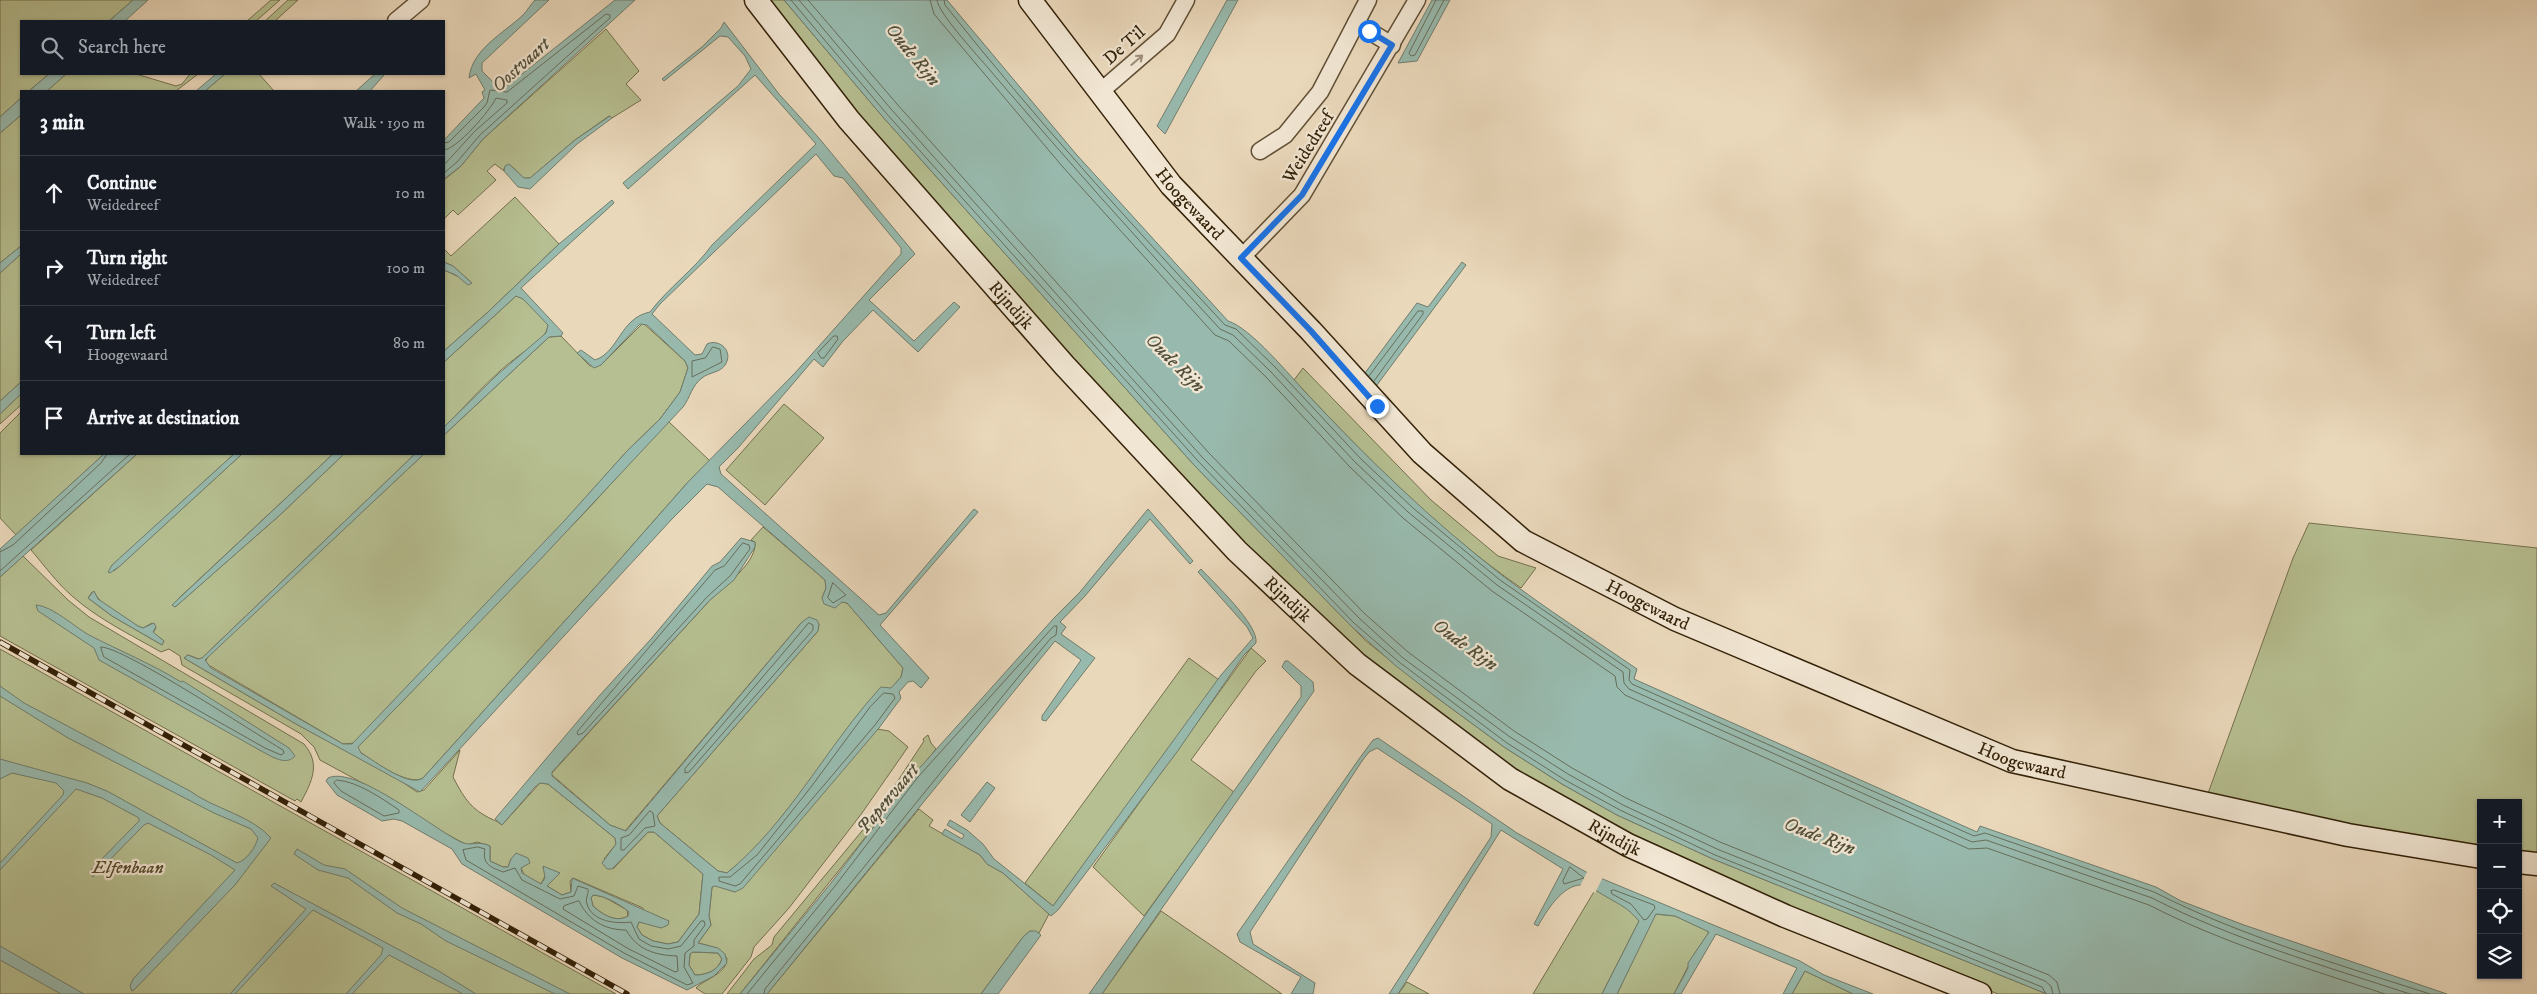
<!DOCTYPE html>
<meta charset="utf-8">
<style>
:root{--surface:#171b24;--page:#242831;--text:#f1f3f6;--muted:#9ea1a6;--line:#363941}
body{margin:0;font-family:"IM FELL DW Pica",serif;background:var(--page);color:var(--text)}
.controls{position:absolute;right:15px;bottom:15px;display:grid;overflow:hidden;border-radius:0px;box-shadow:0 1px 4px #0004}
.controls button{width:45px;height:45px;display:grid;place-items:center;padding:0;border:0;border-bottom:1px solid var(--line);background:var(--surface);color:var(--text);font:25px sans-serif}
.stop{position:absolute;width:15px;height:15px;margin:-11px;border:4px solid #1a73e8;border-radius:50%;background:#fff}
.stop.end{background:#1a73e8;border-color:#fff;box-shadow:0 1px 5px #0008}
.list{margin:0;padding:0;list-style:none}
h2{display:flex;justify-content:space-between;align-items:center;height:65px;margin:0;padding:0 20px;font-size:21px}
h2 small{font-size:16px;font-weight:400;color:var(--muted)}
.list li{display:grid;grid-template-columns:32px 1fr auto;gap:15px;align-items:center;box-sizing:border-box;height:75px;padding:0 20px;border-top:1px solid var(--line)}
.list b{display:block;font-size:19px;white-space:nowrap}
.list p{margin:0;font-size:16px;white-space:nowrap;color:var(--muted)}
.list em{font-size:16px;font-style:normal;color:var(--muted)}
.icon{flex:none;width:28px;height:28px;fill:none;stroke:currentColor;stroke-width:2;stroke-linecap:round;stroke-linejoin:round}
.map{position:relative;flex:none;width:2537px;height:994px;overflow:hidden}
.search{position:absolute;background:var(--surface);box-shadow:0 1px 4px #0004;left:20px;top:20px;width:425px;height:55px;display:flex;align-items:center;gap:12px;box-sizing:border-box;padding:0 18px;border-radius:0px;color:var(--muted);font-size:19px}
.panel{position:absolute;background:var(--surface);box-shadow:0 1px 4px #0004;left:20px;top:90px;width:425px;height:365px;border-radius:0px}
.map>svg:first-child{display:block}
</style>
<div class="map">
<svg width="2537" height="994" viewBox="0 0 2537 994">
<rect width="100%" height="100%" fill="#ead8bb"/>
<filter id="stains"><feTurbulence type="fractalNoise" baseFrequency=".004" numOctaves="4"/><feColorMatrix values="0 0 0 0 .2 0 0 0 0 .09 0 0 0 0 .02 0 0 0 .5 -.17"/></filter>
<radialGradient id="worn" r=".72"><stop offset=".6" stop-color="#630" stop-opacity="0"/><stop offset="1" stop-color="#630" stop-opacity=".3"/></radialGradient>
<!-- green -->
<g fill="#b6bf91" stroke="#74704c" fill-rule="evenodd">
<polygon points="0,0 133,0 109,21 21,21 21,74 49,74 29,91 21,91 21,98 0,117"/>
<polygon points="271,0 280,0 256,21 247,21"/>
<polygon points="288,0 298,0 275,21 265,21"/>
<polygon points="763,0 784,0 882,116 1194,465 1366,641 1436,697 1504,747 1562,784 1617,815 1713,859 2047,994 1998,994 1622,837 1460,742 1210,518 961,237"/>
<polygon points="606,29 639,71 626,84 641,100 612,118 609,116 575,140 530,178 524,178 509,164 504,168 504,171 495,164 487,171 496,180 458,215 453,210 444,219 444,180 461,166 483,139"/>
<polygon points="66,74 136,74 176,86 182,84 190,74 198,74 176,91 47,91"/>
<polygon points="225,74 259,74 274,91 205,91"/>
<polygon points="21,115 21,246 0,263 0,133"/>
<polygon points="515,197 559,244 488,312 444,351 444,270 472,283 453,266 444,262 444,249 451,256"/>
<polygon points="21,254 21,382 0,401 0,273"/>
<path d="M516,296C528,298 542,315 548,325C547,339 527,349 517,357C490,377 468,404 444,427V362Z"/>
<polygon points="643,323 685,361 688,368 680,392 660,419 627,451 565,521 354,743 343,744 205,663 208,656 424,454 444,454 444,435 549,337 561,336 590,366 601,365"/>
<path d="M1303,368L1431,500L1498,556L1536,568L1521,588C1436,529 1364,455 1294,380Z"/>
<polygon points="21,394 21,405 0,424 0,414"/>
<polygon points="784,404 824,438 765,505 726,470"/>
<polygon points="21,412 21,454 104,454 16,535 0,518 0,433"/>
<path d="M668,421L710,461L688,482L608,573L423,778C409,787 370,760 358,750V747L589,508Z"/>
<path d="M137,454H234L113,565L114,571L242,454H333L178,599L175,607L280,515L344,454H415L202,658L199,659L188,655L184,658L296,724L395,777L417,792L424,790L460,750L453,777C461,792 468,806 484,815C490,819 496,820 502,825L540,783L548,784L615,838L616,844L604,859L613,869L648,832H654L703,874L699,914L678,942L668,944L653,941L642,935L637,927L639,922L645,923L643,908L573,878L570,881L571,892L562,895L547,886L560,873L543,867L546,874L541,884L525,876L521,868L525,865L511,859L508,867H503L490,861V846L477,842L467,845L439,830L390,798L320,760L314,747L301,734L182,665L180,656L169,649L161,652C131,635 98,619 72,596C56,582 44,565 31,550ZM92,592H94C102,607 127,622 143,628L152,623L156,628L153,633L164,641L162,645L112,616L88,598Z"/>
<polygon points="2309,523 2537,548 2537,854 2518,852 2518,803 2481,803 2481,849 2206,799 2293,558"/>
<path d="M763,527L825,580L826,588L822,598L847,603L903,668L901,677L891,689H885L753,852L727,873L718,871L660,823L657,816L818,631L819,624L802,622L625,831L610,825L551,774L710,600C724,586 757,563 755,542L751,540Z"/>
<path d="M23,556L68,600L89,617L304,744C321,764 312,781 301,802L297,799L295,801L0,636V577Z"/>
<polygon points="1251,648 1266,661 1256,671 1191,760 1234,792 1144,916 1093,867"/>
<polygon points="0,649 616,994 0,994"/>
<polygon points="1189,658 1219,680 1053,906 1025,883"/>
<path d="M877,729L889,731L908,747L862,813L789,908L754,947L751,957L722,994H705L696,988C706,978 727,974 727,958L710,946L698,943L711,925L709,916L712,887L714,885L735,892Z"/>
<polygon points="928,735 931,743 936,749 740,994 727,994 754,959 772,945 774,937 876,814 924,741 923,739"/>
<polygon points="919,809 933,820 929,826 980,855 987,864 1003,873 1049,914 1039,933 1030,931 1023,937 981,994 767,994"/>
<polygon points="1595,890 1628,907 1639,921 1602,994 1533,994"/>
<path d="M593,895L604,897L627,910L628,916C616,923 603,915 593,906L591,898Z"/>
<polygon points="1161,911 1282,994 1102,994"/>
<polygon points="1655,914 1675,916 1708,931 1708,934 1695,953 1674,994 1617,994"/>
<path d="M693,952L718,953L722,959C718,971 706,975 695,975L689,965L690,954Z"/>
<polygon points="1805,971 1853,994 1792,994"/>
<polygon points="1407,982 1429,994 1398,994"/>
</g>
<!-- water -->
<g fill="#98baae" stroke="#707d6c" fill-rule="evenodd">
<polygon points="133,0 148,0 125,21 109,21"/>
<path d="M535,0H549L482,63V71L497,86L504,88L517,78L615,0H635L483,139L461,166L444,179V140L484,98L482,92L485,90L476,74L469,78C472,49 504,33 523,15C528,10 530,5 535,0Z"/>
<path d="M784,0H947L1076,154L1228,321C1251,328 1290,376 1308,395C1369,460 1432,521 1503,576C1546,609 1592,638 1637,669L1634,679L1977,832L1980,826L2156,887L2181,901L2244,925L2447,994H2047L1713,859L1617,815L1562,784L1504,747L1436,697L1396,666L1351,626L1194,465L882,116Z"/>
<polygon points="1227,0 1238,0 1165,134 1157,126"/>
<polygon points="1432,0 1450,0 1417,61 1398,63"/>
<path d="M724,22L779,94L818,137L915,254L869,300L914,341L954,302L960,307L918,352L873,310L843,341L823,367L814,359L738,448L719,467L721,474L879,615L886,613L974,509L978,512L880,625L929,678L921,688L913,681L908,682L899,692L901,698L879,728L743,888L735,892L715,886L712,887L709,916L711,925L698,943L718,948L725,954L727,963L714,976L687,990L622,958L462,864L452,849L402,821L394,819L382,821L337,795L326,781L328,778C356,765 432,828 461,842C470,847 479,840 490,846V861L503,867H508L511,859L516,853L528,858L530,863L521,868L522,873L541,884L545,878L543,866L560,873L547,886L562,895L571,892L572,878L669,921L668,925L661,928L639,922L637,927L642,935L653,941L668,944L678,942L699,914L703,874L654,832H648L612,869H607L602,863L616,844L615,838L548,784L540,783L535,787L502,825L495,819L600,695L651,639L712,566L720,562L741,538L755,542V547L734,580L710,600L552,772V776L559,782L610,825L626,831L802,622L809,617L817,620L819,624L818,631L657,816L660,823L718,871L727,873C790,821 826,747 881,687L891,688L901,677L903,668L847,603L842,602L835,608L824,604L822,598L826,588L825,580L718,487L707,484L672,519L420,792L296,724L184,658L188,655L198,659L202,658L415,454H424L205,660L211,668L343,744H352L565,520L627,451L660,419L680,392L688,368L685,361L647,325L640,324L601,365L594,368L577,353L581,350L595,360C619,352 620,318 650,312C668,288 694,270 712,245L816,144L755,75L628,189L623,183L738,86L751,69L745,56L728,37L720,36L664,81L662,79L703,46L721,28ZM816,154L834,176L843,178L901,248V254L795,373L688,482L608,573L423,778C409,788 375,761 361,753L358,747L537,563L683,407C690,398 692,385 702,378C709,372 720,373 725,365C734,352 720,338 707,344L702,354L695,355L652,314L660,304ZM593,895C604,895 621,905 629,912L628,916C616,923 603,915 593,906L591,898ZM693,952L718,953L722,959C718,971 706,975 695,975L689,965L690,954Z"/>
<polygon points="49,74 66,74 47,91 29,91"/>
<polygon points="216,74 225,74 205,91 196,91"/>
<polygon points="375,74 385,74 370,91 356,91"/>
<polygon points="21,98 21,115 0,133 0,117"/>
<polygon points="610,116 612,118 577,144 530,189 518,187 504,171 505,166 509,164 524,178 530,178 575,140"/>
<polygon points="612,200 614,203 521,288 563,333 561,336 549,337 444,435 444,427 497,375 546,333 548,325 523,299 516,296 444,362 444,351 488,312 559,244"/>
<polygon points="21,246 21,254 0,273 0,263"/>
<polygon points="444,262 453,266 472,283 468,285 456,275 444,270"/>
<polygon points="1462,262 1466,265 1371,393 1359,381 1417,303 1428,307"/>
<polygon points="21,382 21,394 0,414 0,401"/>
<polygon points="104,454 137,454 0,577 0,549"/>
<polygon points="234,454 242,454 120,566 110,573 108,572 112,565"/>
<polygon points="333,454 344,454 280,515 181,602 175,607 172,605"/>
<polygon points="1148,509 1193,561 1190,564 1150,519 1085,596 1060,622 1066,627 1061,634 1095,658 1046,721 1042,720 1042,716 1081,660 1055,641 767,994 740,994 831,883 915,773 1054,618 1080,592"/>
<path d="M1201,569C1214,583 1259,625 1256,643L1244,655L1177,752L1058,910L1051,916L1003,873L987,864L980,855L942,834L945,829L962,839L964,835L947,825L950,820L967,830L983,844L994,859L1053,906L1221,675L1253,638L1247,627L1198,572Z"/>
<polygon points="94,591 98,599 138,626 143,628 154,623 156,627 153,632 164,641 162,645 112,616 88,598"/>
<path d="M36,605C54,607 73,626 89,635C120,651 152,664 181,682L183,681L289,748L295,756C286,766 273,757 263,752L99,660L94,648L38,611Z"/>
<polygon points="1285,661 1288,661 1313,682 1314,691 1102,994 1089,994 1301,697 1301,686 1282,667"/>
<path d="M0,686L24,703L190,791C214,809 251,815 271,838L235,885L134,990L132,991L130,986L133,979L235,870L211,855L148,823L144,825L93,877L89,872L139,821V818L102,798L76,789L0,870V863L63,795L64,791L56,783L12,773L0,779V759L87,783L107,791L237,863C247,860 255,848 258,838L251,829L214,813L68,738L0,696Z"/>
<path d="M1378,738L1517,833L1586,872L1800,961L1824,975L1873,994H1853L1805,971L1792,994H1783L1797,968L1716,934L1681,994H1674L1688,968V963L1709,932L1675,916L1656,914L1617,994H1602L1639,921C1627,907 1620,905 1605,896C1598,892 1589,885 1581,885C1562,885 1546,912 1538,926L1534,924L1563,869L1501,830L1398,994H1389L1491,837L1492,824L1377,748L1369,752L1362,761L1250,932L1253,944L1315,983L1313,994H1291L1301,977L1240,942L1237,934L1359,759L1373,740Z"/>
<polygon points="987,782 995,788 970,822 961,815"/>
<polygon points="297,849 324,865 345,869 402,908 570,994 555,994 446,941 421,924 397,913 348,878 318,870 294,854"/>
<polygon points="274,883 437,970 476,994 463,994 389,955 352,994 346,994 381,955 383,948 313,910 235,994 230,994 306,909 271,886"/>
<polygon points="1030,931 1036,931 1041,935 998,994 981,994 1023,937"/>
<polygon points="0,946 84,994 61,994 0,960"/>
</g>
<!-- pier -->
<polygon fill="#ead8bb" points="1588,870 1603,877 1595,893 1580,886"/>
<g fill="none" stroke-linecap="round" stroke-linejoin="round">
<!-- shore -->
<g stroke="#666e5b" stroke-width="1">
<polyline points="791,0 886,113 1198,461 1354,623 1399,662 1507,743 1565,780 1620,810 1715,855 2042,987 2046,994"/>
<polyline points="799,0 891,109 1202,457 1359,618 1403,658 1510,737 1568,774 1623,805 1717,849 2045,981 2051,986 2053,994"/>
<polyline points="808,0 897,104 1208,452 1364,613 1408,652 1514,731 1572,768 1626,798 1720,842 2049,975 2057,982 2060,994"/>
<path d="M930,0L934,14L1062,166L1215,335L1229,341L1266,377L1350,467L1403,518L1492,591L1615,676L1617,687L1625,695L1969,849L1987,848L2149,905C2223,943 2306,968 2385,994"/>
<path d="M937,0C938,14 983,61 994,75C1068,161 1143,246 1220,329L1233,335L1271,372L1355,462L1408,512L1497,585L1623,672L1624,683L1629,689L1972,842L1986,840L2152,898C2232,939 2324,966 2410,994"/>
<path d="M944,0L945,5C1033,116 1128,221 1225,325L1236,329L1275,367L1360,458L1413,508L1500,580L1630,670L1629,680L1632,684L1974,836L1985,833L2154,892C2238,935 2340,965 2430,994"/>
<polyline points="1436,0 1409,53 1411,56 1415,55 1444,0"/>
<polyline points="444,143 449,142 483,108 487,103 490,90 507,92 606,14 610,15 610,18 602,25 480,135 457,162 444,173"/>
<path d="M444,150C457,149 490,111 496,98L507,100V103L475,131L444,165"/>
<polygon points="834,336 837,336 838,339 824,358 821,358 818,353"/>
<polygon points="713,347 720,349 722,362 692,377 692,361 705,358"/>
<polyline points="1369,376 1418,311 1423,311 1423,314 1374,381"/>
<polygon points="743,543 749,545 750,549 730,576 707,597 583,733 578,735 577,732 715,570 724,566"/>
<polyline points="0,552 13,545 101,463 107,454"/>
<polyline points="0,571 130,454"/>
<polygon points="833,583 846,595 833,603 828,598"/>
<polygon points="809,623 813,625 813,630 689,772 685,773 685,769"/>
<path d="M101,647C124,647 254,733 283,750L284,753L281,755L265,748L104,657Z"/>
<polygon points="884,693 893,694 895,698 875,725 740,884 735,886 719,881 719,877 730,877 757,855 811,787 870,707"/>
<path d="M337,780C359,782 381,798 399,810V813L384,816L341,791L334,783Z"/>
<polygon points="650,811 653,813 655,826 645,828 624,850 621,850 621,838 629,835"/>
<path d="M478,847L485,849C482,864 490,867 503,872L515,868L522,880L560,899L574,896L578,886L588,889C589,894 585,898 587,904C592,922 617,924 631,922L639,939L651,946L668,949L681,946L701,921H704L705,925L694,940V946L685,953L684,967L693,983L687,985L624,953L466,860L463,850Z"/>
<polygon points="1570,867 1584,878 1564,884 1563,881"/>
<polygon points="1614,890 1654,905 1655,908 1647,919 1644,920 1631,904 1612,894 1611,891"/>
<path d="M579,901C588,920 604,930 626,930C638,950 654,955 677,956L678,971L675,972L627,948L563,909L564,906Z"/>
<polyline points="747,994 835,886 918,777 1054,626 1057,626 1056,635 1051,638 1015,681 765,989 764,994"/>
</g>
<!-- street casing -->
<g stroke="#614f35" stroke-width="19">
<g id="street">
<polyline points="396,21 421,0"/>
<polyline points="1356,23 1392,45"/>
<polyline points="1100,92 1167,34 1186,0"/>
<polyline points="1260,151 1285,135 1320,92 1368,0"/>
<polyline points="1241,258 1302,195 1417,0"/>
</g>
</g>
<!-- secondary casing -->
<g stroke="#332108" stroke-width="25">
<g id="secondary">
<path id="s1" d="M756,0L849,120L1065,366L1237,551L1357,664L1510,779L1628,845L1785,916L1980,994"/>
<path id="s2" d="M1030,0L1171,185L1311,331L1422,453L1523,541L1675,619L2012,761L2348,835L2481,857"/>
<polyline points="2518,862 2537,864"/>
</g>
</g>
<!-- street -->
<use href="#street" stroke="#f1e6d3" stroke-width="16"/>
<!-- secondary -->
<use href="#secondary" stroke="#f1e6d3" stroke-width="22"/>
<!-- rail casing -->
<g stroke="#332108" stroke-width="5.5">
<polyline id="rail" points="0,642 627,994"/>
</g>
<!-- rail -->
<use href="#rail" stroke="#f1e6d3" stroke-width="4" stroke-dasharray="11" stroke-linecap="butt"/>
</g>
<!-- one-way arrows -->
<defs><path id="oneway-shaft" d="M-6 0H5M1.5-3L5.5 0L1.5 3" fill="none" stroke-width="1.6" stroke-linecap="round" stroke-linejoin="round" transform="scale(1.25)"/></defs>
<use stroke="#9c8d78" href="#oneway-shaft" transform="translate(1137 60) rotate(-41)"/>
<g fill="none" stroke-linecap="round" stroke-linejoin="round">
<!-- route -->
<polyline stroke="#1a73e8" stroke-width="6" points="1369,31 1392,45 1302,195 1241,258 1311,331 1377,406"/>
</g>
<g text-anchor="middle" stroke-width="4.5" stroke-linejoin="round" paint-order="stroke">
<!-- street labels -->
<g font-size="18" fill="#332108" stroke="#f1e6d3">
<text transform="translate(1124 45) rotate(-41)" y="6">De Til</text>
<text transform="translate(1308 147) rotate(-58)" y="6">Weidedreef</text>
<text dy="6" stroke="none"><textPath href="#s2" startOffset="259">Hoogewaard</textPath></text>
<text dy="6" stroke="none"><textPath href="#s1" startOffset="398">Rijndijk</textPath></text>
<text dy="6" stroke="none"><textPath href="#s1" startOffset="802">Rijndijk</textPath></text>
<text dy="6" stroke="none"><textPath href="#s2" startOffset="874">Hoogewaard</textPath></text>
<text dy="6" stroke="none"><textPath href="#s2" startOffset="1280">Hoogewaard</textPath></text>
<text dy="6" stroke="none"><textPath href="#s1" startOffset="1208">Rijndijk</textPath></text>
</g>
<!-- park labels -->
<g font-size="18" font-style="italic" fill="#54482a" stroke="#f1e6d3">
<text x="128" y="873">Elfenbaan</text>
</g>
<!-- water labels -->
<g font-size="19" font-style="italic" fill="#514f3a" stroke="#f1e6d3">
<text transform="translate(914 54) rotate(51)" y="7">Oude Rijn</text>
<text transform="translate(520 64) rotate(-42)" y="7">Oostvaart</text>
<text transform="translate(1176 362) rotate(45)" y="7">Oude Rijn</text>
<text transform="translate(1466 644) rotate(36)" y="7">Oude Rijn</text>
<text transform="translate(887 798) rotate(-50)" y="7">Papenvaart</text>
<text transform="translate(1820 835) rotate(21)" y="7">Oude Rijn</text>
</g>
</g>
<rect width="100%" height="100%" filter="url(#stains)"/>
<rect width="100%" height="100%" fill="url(#worn)"/>
</svg>
<div class="controls">
<button>+</button>
<button>−</button>
<button><svg class="icon" aria-label="locate" viewBox="0 0 24 24"><circle cx="12" cy="12" r="6"/><path d="M12 2v4M12 18v4M2 12h4M18 12h4"/></svg></button>
<button><svg class="icon" aria-label="layers" viewBox="0 0 24 24"><path d="M12 4l9 5-9 5-9-5zM3 14l9 5 9-5"/></svg></button>
</div>
<div class="stop" style="left:1369px;top:31px"></div>
<div class="stop end" style="left:1377px;top:406px"></div>
<div class="search"><svg class="icon" aria-label="search" viewBox="0 0 24 24"><circle cx="10" cy="10" r="6"/><path d="M15 15l6 6"/></svg>Search here</div>
<section class="panel">
<h2>3 min<small>Walk · 190 m</small></h2>
<ul class="list">
<li><svg class="icon" aria-label="ahead" viewBox="0 0 24 24"><path d="M12 20V5M6 11l6-6 6 6"/></svg><div><b>Continue</b><p>Weidedreef</p></div><em>10 m</em></li>
<li><svg class="icon" aria-label="right" viewBox="0 0 24 24"><path d="M7 20v-9h11M14 6l5 5-5 5"/></svg><div><b>Turn right</b><p>Weidedreef</p></div><em>100 m</em></li>
<li><svg class="icon" aria-label="left" viewBox="0 0 24 24"><path d="M17 20v-9H6M10 6l-5 5 5 5"/></svg><div><b>Turn left</b><p>Hoogewaard</p></div><em>80 m</em></li>
<li><svg class="icon" aria-label="arrive" viewBox="0 0 24 24"><path d="M6 21V4h12l-3 4 3 4H6"/></svg><div><b>Arrive at destination</b></div></li>
</ul>
</section>
</div>
